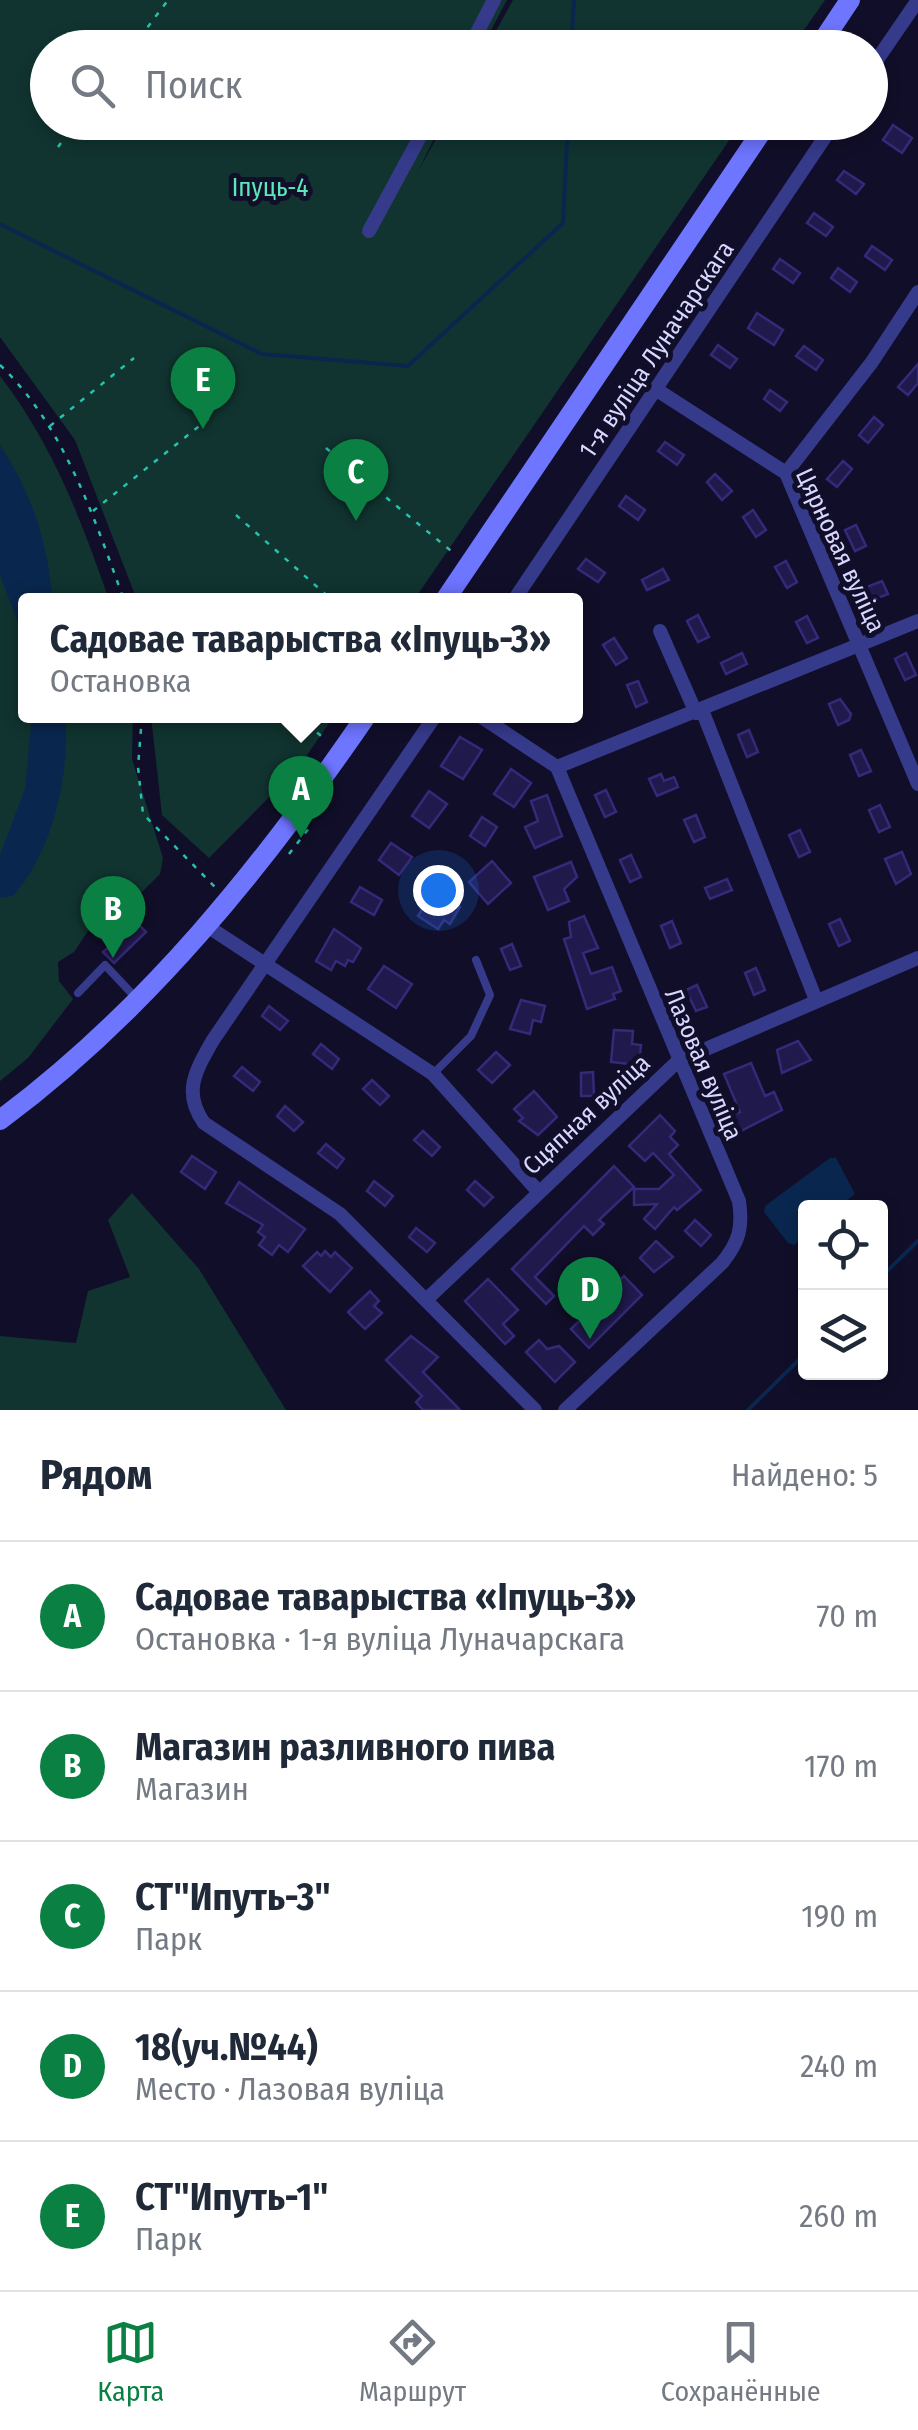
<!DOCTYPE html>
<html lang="ru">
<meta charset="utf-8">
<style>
:root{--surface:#fff;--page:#f2f2f3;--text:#1f2937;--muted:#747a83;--line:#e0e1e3;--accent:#0b8043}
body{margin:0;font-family:"Fira Sans Condensed",sans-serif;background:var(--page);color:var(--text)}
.controls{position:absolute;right:30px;bottom:30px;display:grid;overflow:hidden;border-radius:10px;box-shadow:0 5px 15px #0003}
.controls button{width:90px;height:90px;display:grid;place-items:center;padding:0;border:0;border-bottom:2px solid var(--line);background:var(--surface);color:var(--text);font:50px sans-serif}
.you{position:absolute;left:438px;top:890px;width:35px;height:35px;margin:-25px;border:8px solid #fff;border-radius:50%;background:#1a73e8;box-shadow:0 0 0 15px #1a73e833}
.badge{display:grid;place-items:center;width:65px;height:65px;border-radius:50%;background:var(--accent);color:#fff;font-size:32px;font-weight:700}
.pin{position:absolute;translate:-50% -82px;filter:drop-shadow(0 2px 5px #0008)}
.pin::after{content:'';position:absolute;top:52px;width:35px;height:30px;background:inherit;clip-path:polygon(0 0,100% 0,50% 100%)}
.popup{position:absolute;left:18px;top:593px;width:565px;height:130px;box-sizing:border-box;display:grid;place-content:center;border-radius:10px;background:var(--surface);filter:drop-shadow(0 2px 8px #0005);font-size:32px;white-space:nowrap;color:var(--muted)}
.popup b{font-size:38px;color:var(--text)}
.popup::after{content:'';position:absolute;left:50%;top:100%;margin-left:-20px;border:20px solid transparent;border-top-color:var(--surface)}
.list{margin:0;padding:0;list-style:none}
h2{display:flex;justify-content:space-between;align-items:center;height:130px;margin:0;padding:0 40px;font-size:42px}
h2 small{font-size:32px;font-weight:400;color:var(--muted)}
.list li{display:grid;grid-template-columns:65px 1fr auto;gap:30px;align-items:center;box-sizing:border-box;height:150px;padding:0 40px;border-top:2px solid var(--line)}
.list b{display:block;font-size:38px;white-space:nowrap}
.list p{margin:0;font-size:32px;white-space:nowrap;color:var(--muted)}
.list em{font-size:32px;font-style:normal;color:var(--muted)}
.icon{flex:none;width:55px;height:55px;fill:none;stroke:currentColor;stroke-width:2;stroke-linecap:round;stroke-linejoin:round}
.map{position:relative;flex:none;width:918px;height:1410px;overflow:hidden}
.search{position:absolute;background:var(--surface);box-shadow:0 5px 15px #0003;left:30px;right:30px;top:30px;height:110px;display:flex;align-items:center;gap:25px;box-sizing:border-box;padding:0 35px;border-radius:55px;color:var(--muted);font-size:38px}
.sheet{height:880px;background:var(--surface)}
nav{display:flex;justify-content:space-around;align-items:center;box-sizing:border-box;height:140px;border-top:2px solid var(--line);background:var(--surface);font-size:28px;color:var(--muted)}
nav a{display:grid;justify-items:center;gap:5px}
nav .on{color:var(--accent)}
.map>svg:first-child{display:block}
</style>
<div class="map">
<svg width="918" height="1410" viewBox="0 0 918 1410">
<rect width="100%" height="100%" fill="#110e29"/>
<!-- green -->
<g fill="#113430">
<polygon points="0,0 507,0 482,47 48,48 48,122 442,123 417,173 445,123 741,123 414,600 137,600 75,440 0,337"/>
<polygon points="513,0 825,0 792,47 487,47"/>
<path d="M0,376C53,445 81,519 109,600H26V716H133L132,759L163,858L160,874L134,900L94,922L74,952L58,962L59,981L73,999L28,1058L0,1081Z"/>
<polygon points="151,716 334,716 298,768 209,858 162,815"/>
<polygon points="132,1193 199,1269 286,1410 0,1410 0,1336 76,1343 88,1291 130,1277 108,1220"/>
</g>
<!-- water -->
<g fill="#09274e">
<path d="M0,445C31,491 49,545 52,600H26V644L0,575Z"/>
<path d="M32,716H65C71,772 52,854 13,896L0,898V855L25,789Z"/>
<polygon points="830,1158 836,1158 855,1194 838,1207 806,1208 805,1235 794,1245 788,1243 764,1212 765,1206"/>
</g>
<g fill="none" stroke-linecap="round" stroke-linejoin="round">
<!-- stream -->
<g stroke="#09274e" stroke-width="4">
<polyline points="571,48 574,0"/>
<polyline points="0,224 262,354 408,366 563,223 568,122"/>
<polyline points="880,1278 918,1241"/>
<polyline points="748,1410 806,1353"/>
</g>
</g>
<!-- building -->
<g fill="#20194c" stroke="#332a79" stroke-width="2.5">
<polygon points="893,125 912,138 902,153 883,140"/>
<polygon points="844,171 864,184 856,194 837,180"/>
<polygon points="814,213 833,227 826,236 807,223"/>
<polygon points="872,246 892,260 885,270 865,256"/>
<polygon points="780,259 800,273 793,283 773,269"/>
<polygon points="838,268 857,282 850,292 831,278"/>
<polygon points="757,313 783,330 774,345 748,328"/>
<polygon points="718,345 737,359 730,368 711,355"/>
<polygon points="804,346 823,360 816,370 796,356"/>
<polygon points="918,364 918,383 908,395 898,387"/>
<polygon points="770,390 787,402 780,411 764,399"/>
<polygon points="874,417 883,425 868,443 859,435"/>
<polygon points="665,442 684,455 677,465 658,451"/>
<polygon points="843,461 852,469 837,487 827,479"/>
<polygon points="715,474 732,491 722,500 707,482"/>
<polygon points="626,496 645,510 638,520 619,506"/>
<polygon points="753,510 766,530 756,537 743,517"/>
<polygon points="856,525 866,546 855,551 845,530"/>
<polygon points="586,559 605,573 598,582 578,569"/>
<polygon points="786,561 797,582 787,588 775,567"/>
<polygon points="663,569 669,580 647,590 642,580"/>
<polygon points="882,581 888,594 873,600 867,587"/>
<polygon points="698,615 709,637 698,642 687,621"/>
<polygon points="807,616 818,638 807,643 796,622"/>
<polygon points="614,638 627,658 616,665 603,645"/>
<polygon points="742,653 747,664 726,674 721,663"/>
<polygon points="906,653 916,675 905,680 895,659"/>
<polygon points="638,681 647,702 636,707 627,685"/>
<polygon points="840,699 851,714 849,720 838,725 829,704"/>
<polygon points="749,730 758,752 747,757 738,735"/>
<polygon points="460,737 482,750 463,779 441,766"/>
<polygon points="861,750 871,771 859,776 850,755"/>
<polygon points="511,769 531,783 514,807 494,794"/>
<polygon points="661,774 664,781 674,777 678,787 657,796 649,779"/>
<polygon points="606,790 616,812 605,817 595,795"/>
<polygon points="429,791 447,804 429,828 412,816"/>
<polygon points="547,795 562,836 535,848 525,827 538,821 531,801"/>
<polygon points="880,805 890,827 879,832 869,810"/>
<polygon points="696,815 705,837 694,842 684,820"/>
<polygon points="482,817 497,827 485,846 470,836"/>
<polygon points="800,830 810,852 799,857 789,835"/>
<polygon points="391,843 412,857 399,875 379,860"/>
<polygon points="902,852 911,874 896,884 885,859"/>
<polygon points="631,855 641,877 630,882 620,860"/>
<polygon points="492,861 511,883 488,904 469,882"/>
<polygon points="571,862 577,877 564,889 569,901 548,910 534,877"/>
<polygon points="727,879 732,890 710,899 705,888"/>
<polygon points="360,887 382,900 374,915 351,902"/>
<polygon points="434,891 460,907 450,924 444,920 438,929 418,916"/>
<polygon points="129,915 146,932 114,963 103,952 110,946 103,940"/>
<polygon points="584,916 598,948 583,953 591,974 612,967 621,991 613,994 615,999 587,1009 564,939 571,937 569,922"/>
<polygon points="840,919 850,941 839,946 829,924"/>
<polygon points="672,921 681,943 670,948 661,926"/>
<polygon points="334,929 361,948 353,962 348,960 345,966 336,961 331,970 316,961"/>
<polygon points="512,944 521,966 510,970 501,949"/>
<polygon points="384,966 412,984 396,1008 368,989"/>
<polygon points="756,968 765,990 754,995 745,973"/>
<polygon points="697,985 707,1007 696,1011 686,990"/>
<polygon points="521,1000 545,1006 541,1022 533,1020 530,1034 510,1029"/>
<polygon points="269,1006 288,1021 280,1030 262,1016"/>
<polygon points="614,1030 633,1031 632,1044 641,1045 639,1065 611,1062"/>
<polygon points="798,1041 811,1060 782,1073 777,1050"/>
<polygon points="321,1044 339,1059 332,1069 313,1054"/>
<polygon points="496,1052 510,1065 492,1083 478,1070"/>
<polygon points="751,1063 765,1096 774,1092 782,1110 737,1133 729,1116 740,1112 724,1074"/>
<polygon points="242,1067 260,1082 253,1091 234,1076"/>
<polygon points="593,1072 594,1096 581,1096 581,1073"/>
<polygon points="372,1080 389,1096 380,1105 363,1089"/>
<polygon points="534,1091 557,1117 538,1135 519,1121 523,1118 514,1109"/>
<polygon points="285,1106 303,1122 294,1131 277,1116"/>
<polygon points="660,1115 675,1131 670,1137 678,1145 669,1154 701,1190 677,1210 674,1207 655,1229 644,1219 657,1204 634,1205 634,1189 659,1189 674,1175 653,1153 645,1161 629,1146"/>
<polygon points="423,1131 440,1147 432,1156 414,1140"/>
<polygon points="326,1144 344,1159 337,1168 318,1153"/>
<polygon points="192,1156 216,1172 205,1189 181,1172"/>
<polygon points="614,1166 634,1187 599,1220 604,1224 593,1235 584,1226 535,1277 554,1296 546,1304 512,1269"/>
<polygon points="374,1181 393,1196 385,1206 367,1191"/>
<polygon points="475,1181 493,1197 484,1206 467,1190"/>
<polygon points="239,1182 305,1229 288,1252 279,1245 272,1255 259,1245 265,1237 258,1232 263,1225 226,1203"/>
<polygon points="695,1220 711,1235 701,1246 685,1231"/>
<polygon points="416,1228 435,1243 427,1252 409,1237"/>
<polygon points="656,1241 673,1257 654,1272 640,1258"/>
<polygon points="325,1251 331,1257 335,1252 352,1268 330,1292 303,1266 317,1252 321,1256"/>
<polygon points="577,1274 586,1283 574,1294 565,1285"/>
<polygon points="624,1276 642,1295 589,1348 571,1329 588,1312 596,1320 612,1305 603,1296"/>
<polygon points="488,1279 518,1310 503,1324 514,1336 505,1344 465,1301"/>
<polygon points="370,1291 379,1301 374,1306 382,1313 365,1329 348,1312"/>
<polygon points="411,1336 438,1357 423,1372 460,1410 423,1410 416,1402 422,1396 386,1360"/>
<polygon points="539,1340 547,1349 559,1346 575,1362 555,1382 526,1352"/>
</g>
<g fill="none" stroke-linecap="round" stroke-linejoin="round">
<!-- path -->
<g stroke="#27c2ad" stroke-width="2.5" stroke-dasharray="5 8" stroke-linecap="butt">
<polyline points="132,48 168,0"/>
<polyline points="58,147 76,122"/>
<path d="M0,365C65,427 94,518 124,600"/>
<polyline points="50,426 134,358"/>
<polyline points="326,448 456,555"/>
<polyline points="93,511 213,415"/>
<polyline points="236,515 332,600"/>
<polyline points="142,716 138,767 143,814 216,888"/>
<polyline points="297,716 326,740"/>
<polyline points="289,854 312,824"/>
</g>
<!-- lane -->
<g stroke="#363a8b" stroke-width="8">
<polyline points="78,993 105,965 136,998"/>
<polyline points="433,1074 471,1036 490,995 476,960"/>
</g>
<!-- street -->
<g stroke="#363a8b" stroke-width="14">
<polyline points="469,48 494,0"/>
<polyline points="870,70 918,0"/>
<polyline points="369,231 428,122"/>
<polyline points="657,390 786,473 918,784"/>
<polyline points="786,473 872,362 918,292"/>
<polyline points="514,600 835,122"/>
<polyline points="660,631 696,713"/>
<polyline points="702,710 816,1000"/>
<path d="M435,716L213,1040C196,1070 182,1092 204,1123L340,1214L535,1410"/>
<path d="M480,716L557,767L739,1201C743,1228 739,1242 722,1263L565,1410"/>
<polyline points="557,767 918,621"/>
<polyline points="207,926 433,1074 537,1190"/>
<polyline points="426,1300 678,1061 918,958"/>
</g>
<!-- secondary -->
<g stroke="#6e75ff" stroke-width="20">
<polyline points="818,48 850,0"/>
<polyline points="445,600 768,122"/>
<path d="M0,1120C147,1011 264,865 366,716"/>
</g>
</g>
<g text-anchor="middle" stroke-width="10" stroke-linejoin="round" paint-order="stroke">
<!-- park labels -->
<g font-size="25" fill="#5ae8ba" stroke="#110e29">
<text x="270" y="196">Іпуць-4</text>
</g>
<!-- street labels -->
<g font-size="25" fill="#d8d7ff" stroke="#110e29">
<text transform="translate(656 349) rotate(-56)" y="9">1-я вуліца Луначарскага</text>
<text transform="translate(841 550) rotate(65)" y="9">Цярновая вуліца</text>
<text transform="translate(704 1064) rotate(67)" y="9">Лазовая вуліца</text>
<text transform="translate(586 1114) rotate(-43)" y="9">Сцяпная вуліца</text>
</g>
</g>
</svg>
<div class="controls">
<button><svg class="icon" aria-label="locate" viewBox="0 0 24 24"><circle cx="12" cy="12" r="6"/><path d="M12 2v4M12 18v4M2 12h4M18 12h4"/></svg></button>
<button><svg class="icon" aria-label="layers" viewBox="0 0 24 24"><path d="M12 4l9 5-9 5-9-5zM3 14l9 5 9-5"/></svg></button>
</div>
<div class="you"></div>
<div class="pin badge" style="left:301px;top:838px">A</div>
<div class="popup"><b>Садовае таварыства «Іпуць-3»</b>Остановка</div>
<div class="pin badge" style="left:113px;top:958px">B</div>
<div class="pin badge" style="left:356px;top:521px">C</div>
<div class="pin badge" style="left:590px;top:1339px">D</div>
<div class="pin badge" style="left:203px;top:429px">E</div>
<div class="search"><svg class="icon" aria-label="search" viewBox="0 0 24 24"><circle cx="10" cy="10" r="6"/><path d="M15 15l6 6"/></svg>Поиск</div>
</div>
<section class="sheet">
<h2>Рядом<small>Найдено: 5</small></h2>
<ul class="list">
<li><span class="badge">A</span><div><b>Садовае таварыства «Іпуць-3»</b><p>Остановка · 1-я вуліца Луначарскага</p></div><em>70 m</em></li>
<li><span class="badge">B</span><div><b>Магазин разливного пива</b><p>Магазин</p></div><em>170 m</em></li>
<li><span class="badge">C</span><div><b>СТ&quot;Ипуть-3&quot;</b><p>Парк</p></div><em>190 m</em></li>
<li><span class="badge">D</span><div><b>18(уч.№44)</b><p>Место · Лазовая вуліца</p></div><em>240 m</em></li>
<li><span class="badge">E</span><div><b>СТ&quot;Ипуть-1&quot;</b><p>Парк</p></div><em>260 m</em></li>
</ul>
</section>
<nav>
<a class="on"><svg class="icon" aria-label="map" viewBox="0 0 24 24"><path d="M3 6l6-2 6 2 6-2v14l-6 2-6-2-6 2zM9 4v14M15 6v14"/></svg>Карта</a>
<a><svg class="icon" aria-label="directions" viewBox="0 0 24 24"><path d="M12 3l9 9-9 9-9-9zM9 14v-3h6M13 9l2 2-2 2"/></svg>Маршрут</a>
<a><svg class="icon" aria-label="saved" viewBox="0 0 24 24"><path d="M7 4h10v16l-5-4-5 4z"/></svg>Сохранённые</a>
</nav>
